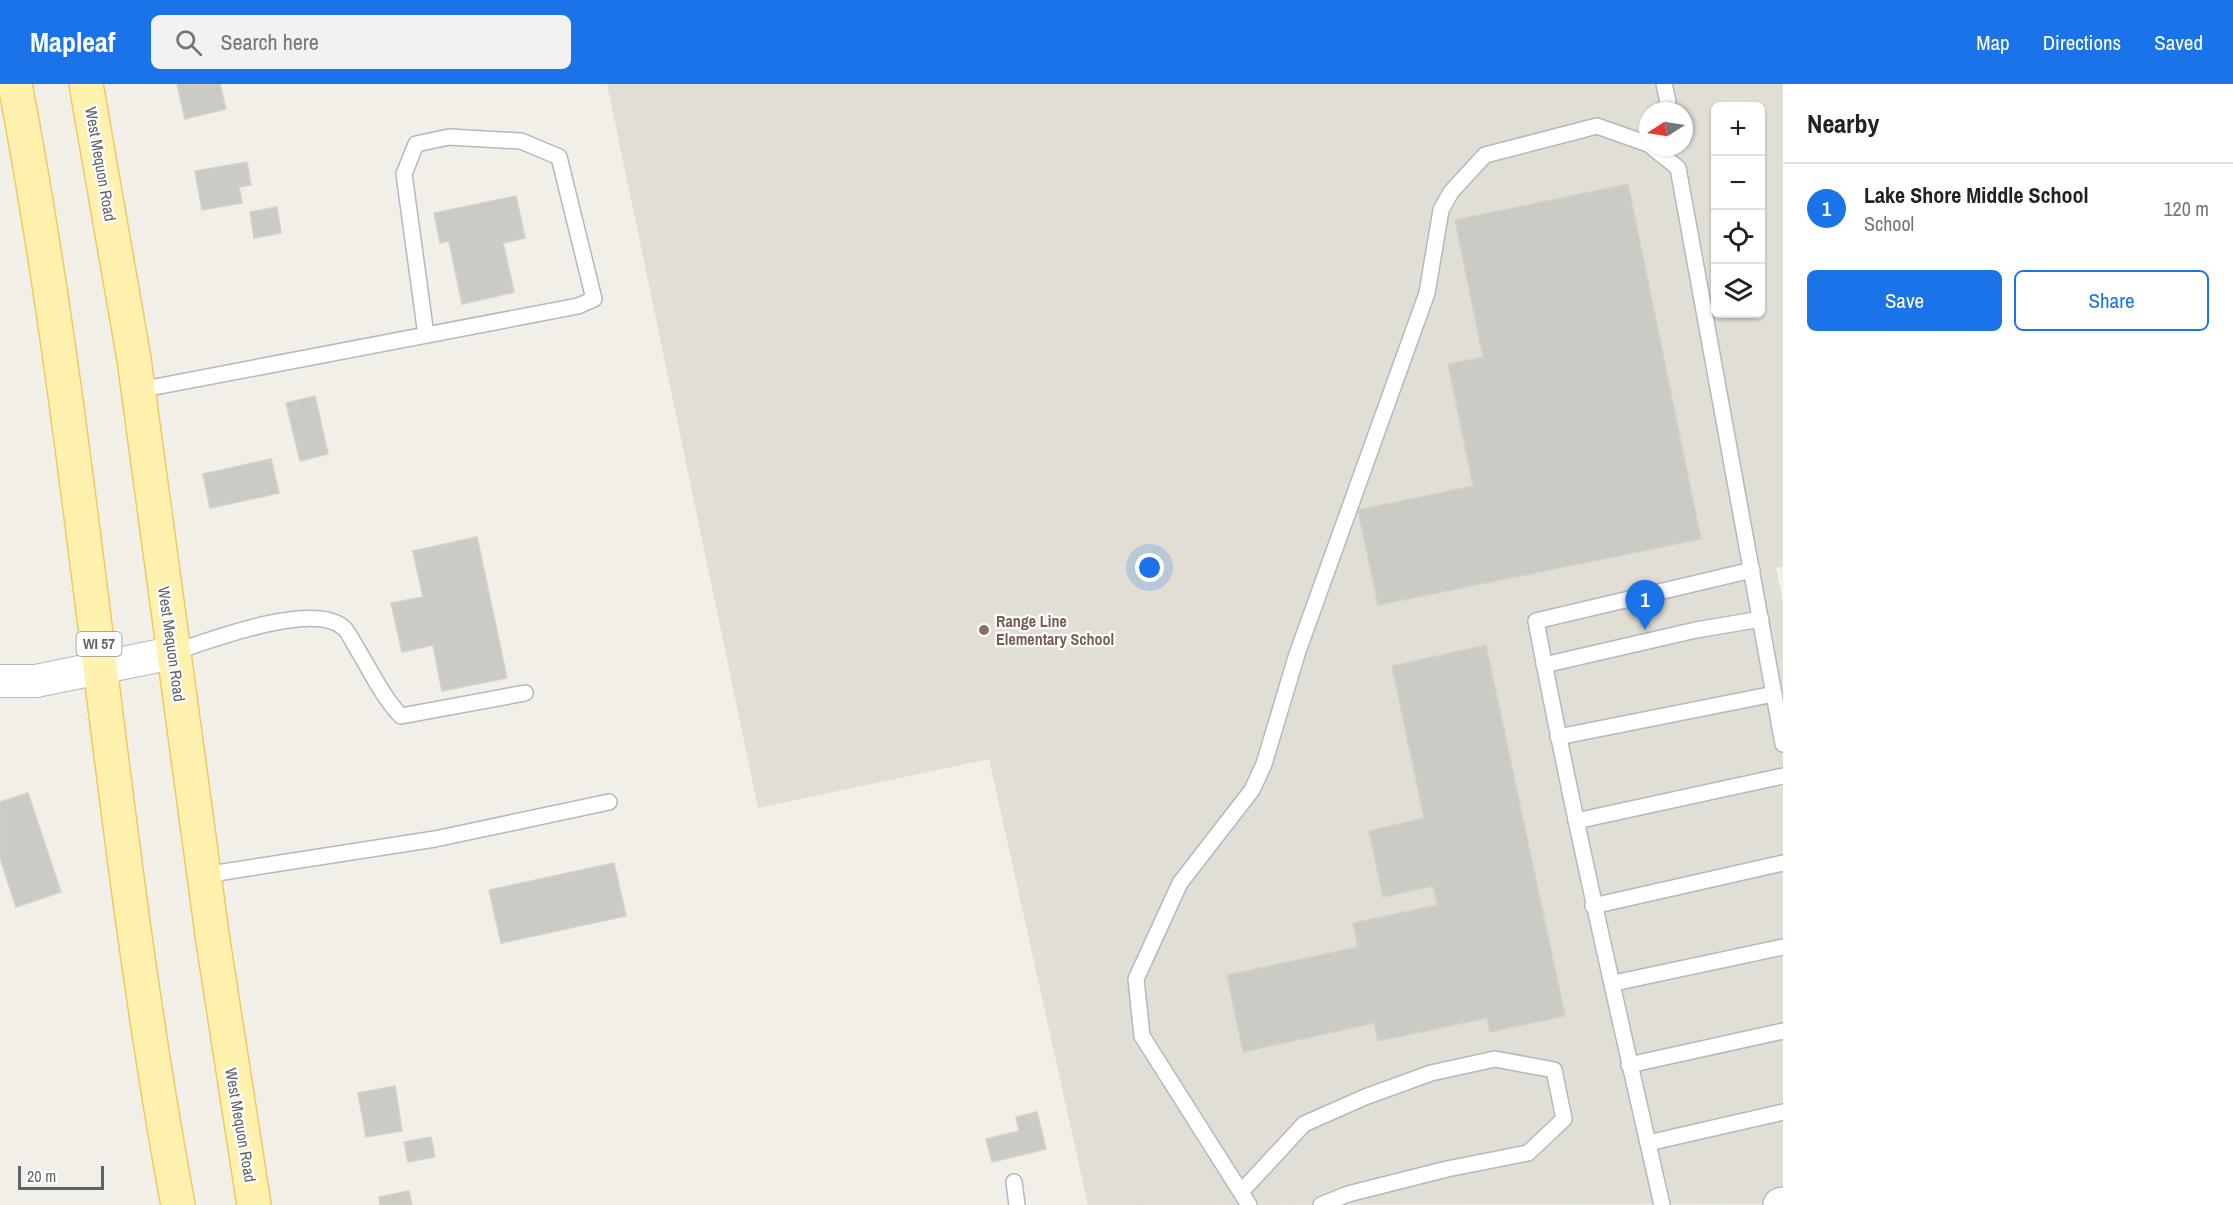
<!DOCTYPE html>
<meta charset="utf-8">
<style>
:root{--surface:#fff;--page:#f2f2f2;--text:#222;--muted:#767676;--line:#e0e0e0;--accent:#1a73e8}
body{margin:0;font-family:"Archivo Narrow",sans-serif;background:var(--page);color:var(--text)}
.controls{position:absolute;right:18px;top:18px;display:grid;overflow:hidden;border-radius:9px;box-shadow:0 2px 4px #0004}
.controls button{width:54px;height:54px;display:grid;place-items:center;padding:0;border:0;border-bottom:2px solid var(--line);background:var(--surface);color:var(--text);font:30px sans-serif}
.compass{position:absolute;left:1639px;top:18px;width:54px;height:54px;border-radius:50%;background:var(--surface);box-shadow:0 2px 4px #0004;rotate:258deg}
.scale{position:absolute;left:18px;bottom:15px;width:86px;box-sizing:border-box;padding-left:6px;border:3px solid #5f6368;border-top:0;font-size:16px;line-height:21px;white-space:nowrap;color:#5f6368;-webkit-text-stroke:4px #fff;paint-order:stroke}
.you{position:absolute;left:1150px;top:484px;width:21px;height:21px;margin:-15px;border:4px solid #fff;border-radius:50%;background:#1a73e8;box-shadow:0 0 0 9px #1a73e833}
.badge{display:grid;place-items:center;width:39px;height:39px;border-radius:50%;background:var(--accent);color:#fff;font-size:20px;font-weight:700}
.pin{position:absolute;translate:-50% -50px;filter:drop-shadow(0 2px 3px #0008)}
.pin::after{content:'';position:absolute;top:32px;width:21px;height:18px;background:inherit;clip-path:polygon(0 0,100% 0,50% 100%)}
.list{margin:0;padding:0;list-style:none}
h2{display:flex;justify-content:space-between;align-items:center;height:78px;margin:0;padding:0 24px;font-size:26px}
h2 small{font-size:20px;font-weight:400;color:var(--muted)}
.list li{display:grid;grid-template-columns:39px 1fr auto;gap:18px;align-items:center;box-sizing:border-box;height:90px;padding:0 24px;border-top:2px solid var(--line)}
.list b{display:block;font-size:22px;white-space:nowrap}
.list p{margin:0;font-size:20px;white-space:nowrap;color:var(--muted)}
.list em{font-size:20px;font-style:normal;color:var(--muted)}
.actions{display:flex;gap:12px;padding:18px 24px}
.actions a{flex:1;padding:14px 0;border:2px solid var(--accent);border-radius:9px;text-align:center;font-size:21px;color:var(--accent)}
.actions .main{background:var(--accent);color:#fff}
.icon{flex:none;width:33px;height:33px;fill:none;stroke:currentColor;stroke-width:2;stroke-linecap:round;stroke-linejoin:round}
.map{position:relative;flex:none;width:1783px;height:1121px;overflow:hidden}
header{display:flex;align-items:center;gap:36px;box-sizing:border-box;height:84px;padding:0 30px;background:var(--accent);color:#fff}
header strong{font-size:28px}
nav{display:flex;gap:33px;margin-inline-start:auto;font-size:21px}
.search{width:420px;height:54px;background:var(--page);display:flex;align-items:center;gap:15px;box-sizing:border-box;padding:0 21px;border-radius:9px;color:var(--muted);font-size:22px}
main{display:flex}
aside{flex:1;background:var(--surface)}
.map>svg:first-child{display:block}
</style>
<header>
<strong>Mapleaf</strong>
<div class="search"><svg class="icon" aria-label="search" viewBox="0 0 24 24"><circle cx="10" cy="10" r="6"/><path d="M15 15l6 6"/></svg>Search here</div>
<nav><a>Map</a><a>Directions</a><a>Saved</a></nav>
</header>
<main>
<div class="map">
<svg width="1783" height="1121" viewBox="0 0 1783 1121">
<rect width="100%" height="100%" fill="#f1efe8"/>
<!-- education -->
<path fill="#e1ded6" fill-rule="evenodd" d="M607,0H1783V482L1776,484L1783,518V1120L1088,1121L989,675L758,724ZM1716,22H1760V230H1716ZM1648,27H1684V63H1648Z"/>
<!-- building -->
<g fill="#cccac5" stroke="#d6d1c6" stroke-width="1.5">
<polygon points="177,0 220,0 226,25 185,35"/>
<polygon points="247,78 251,101 239,103 242,119 202,126 195,87"/>
<polygon points="1628,100 1701,455 1378,521 1358,426 1473,402 1448,280 1483,273 1455,136"/>
<polygon points="516,112 525,154 503,159 514,208 462,220 449,157 440,159 434,129"/>
<polygon points="277,123 281,149 254,154 250,128"/>
<polygon points="315,312 328,370 300,377 286,319"/>
<polygon points="271,375 279,409 210,424 203,390"/>
<polygon points="477,453 507,594 442,607 433,561 402,568 391,519 423,513 413,467"/>
<polygon points="1486,561 1565,932 1490,948 1487,934 1378,957 1374,939 1243,968 1227,891 1358,863 1353,839 1437,821 1433,802 1383,813 1369,747 1424,734 1392,582"/>
<polygon points="28,709 61,808 16,823 0,774 0,718"/>
<polygon points="614,779 626,832 501,859 489,806"/>
<polygon points="395,1002 402,1047 366,1053 358,1009"/>
<polygon points="1037,1028 1046,1065 992,1078 986,1055 1019,1047 1016,1033"/>
<polygon points="431,1053 435,1073 408,1078 404,1058"/>
<polygon points="409,1107 412,1121 380,1121 379,1113"/>
</g>
<g fill="none" stroke-linecap="round" stroke-linejoin="round">
<!-- service casing -->
<g stroke="#b5b8bc" stroke-width="18">
<g id="service">
<polyline points="1664,27 1668,18 1664,0"/>
<polyline points="1652,63 1678,84 1783,660"/>
<polyline points="139,306 578,222 594,215 559,73 521,57 449,53 416,60 404,90 426,251"/>
<path d="M172,569C208,557 314,516 344,544C349,549 353,558 356,563C371,587 382,612 401,632L525,609"/>
<polyline points="1544,581 1696,546 1761,535"/>
<polyline points="1558,653 1774,610"/>
<polyline points="1576,737 1783,692"/>
<polyline points="204,791 435,755 609,718"/>
<polyline points="1593,822 1783,779"/>
<polyline points="1614,899 1783,863"/>
<polyline points="1629,981 1783,947"/>
<polyline points="1648,1059 1783,1028"/>
<polyline points="1014,1098 1017,1121"/>
<polyline points="1241,1108 1304,1040 1365,1013 1431,989 1495,975 1554,986 1564,1035 1528,1069 1447,1085 1348,1110 1321,1121"/>
<polyline points="1249,1121 1142,952 1136,895 1180,799 1252,706 1264,680 1297,570 1427,209 1441,126 1451,108 1485,71 1597,42 1648,60"/>
<path d="M1662,1121C1618,927 1573,733 1536,537L1752,486"/>
</g>
</g>
<!-- minor casing -->
<g stroke="#b5b8bc" stroke-width="34">
<polyline id="minor" points="0,597 36,597 172,569"/>
</g>
<!-- tertiary casing -->
<g stroke="#b5b8bc" stroke-width="36">
<polyline id="tertiary" points="1780,1121 1783,1120"/>
</g>
<!-- primary casing -->
<g stroke="#f2c960" stroke-width="36">
<g id="primary">
<path d="M15,0C86,371 109,750 178,1121"/>
<polyline points="86,0 134,275 213,857 254,1121"/>
</g>
</g>
<!-- service -->
<use href="#service" stroke="#fff" stroke-width="15"/>
<!-- minor -->
<use href="#minor" stroke="#fff" stroke-width="32"/>
<!-- tertiary -->
<use href="#tertiary" stroke="#fff" stroke-width="33"/>
<!-- primary -->
<use href="#primary" stroke="#fff2af" stroke-width="33"/>
</g>
<!-- markers -->
<circle fill="#8d6e63" stroke="#fff" stroke-width="2" cx="984" cy="546" r="6"/>
<g text-anchor="middle" stroke-width="4.5" stroke-linejoin="round" paint-order="stroke">
<!-- shield labels -->
<rect fill="#fff" stroke="#8f9295" stroke-width="1.5" x="76.5" y="548" width="45" height="24" rx="4.5"/>
<g font-size="15" font-weight="bold" fill="#5f6368">
<text x="99" y="565">WI 57</text>
</g>
<!-- street labels -->
<g font-size="16" fill="#5f6368" stroke="#fff">
<text transform="translate(101 80) rotate(80)" y="6">West Mequon Road</text>
<text transform="translate(172 560) rotate(82)" y="6">West Mequon Road</text>
<text transform="translate(241 1041) rotate(80)" y="6">West Mequon Road</text>
</g>
<!-- education labels -->
<g font-size="16" font-weight="bold" fill="#785e54" stroke="#fff" text-anchor="start">
<text x="996" y="543">Range Line<tspan x="996" dy="18">Elementary School</tspan></text>
</g>
</g>
</svg>
<div class="controls">
<button>+</button>
<button>−</button>
<button><svg class="icon" aria-label="locate" viewBox="0 0 24 24"><circle cx="12" cy="12" r="6"/><path d="M12 2v4M12 18v4M2 12h4M18 12h4"/></svg></button>
<button><svg class="icon" aria-label="layers" viewBox="0 0 24 24"><path d="M12 4l9 5-9 5-9-5zM3 14l9 5 9-5"/></svg></button>
</div>
<svg class="compass" viewBox="-18 -18 36 36"><path d="M0-13l5 13h-10z" fill="#e53935"/><path d="M0 13l5-13h-10z" fill="#767676"/></svg>
<div class="scale">20 m</div>
<div class="you"></div>
<div class="pin badge" style="left:1645px;top:546px">1</div>
</div>
<aside>
<h2>Nearby<small></small></h2>
<ul class="list">
<li><span class="badge">1</span><div><b>Lake Shore Middle School</b><p>School</p></div><em>120 m</em></li>
</ul>
<div class="actions"><a class="main">Save</a><a>Share</a></div>
</aside>
</main>
